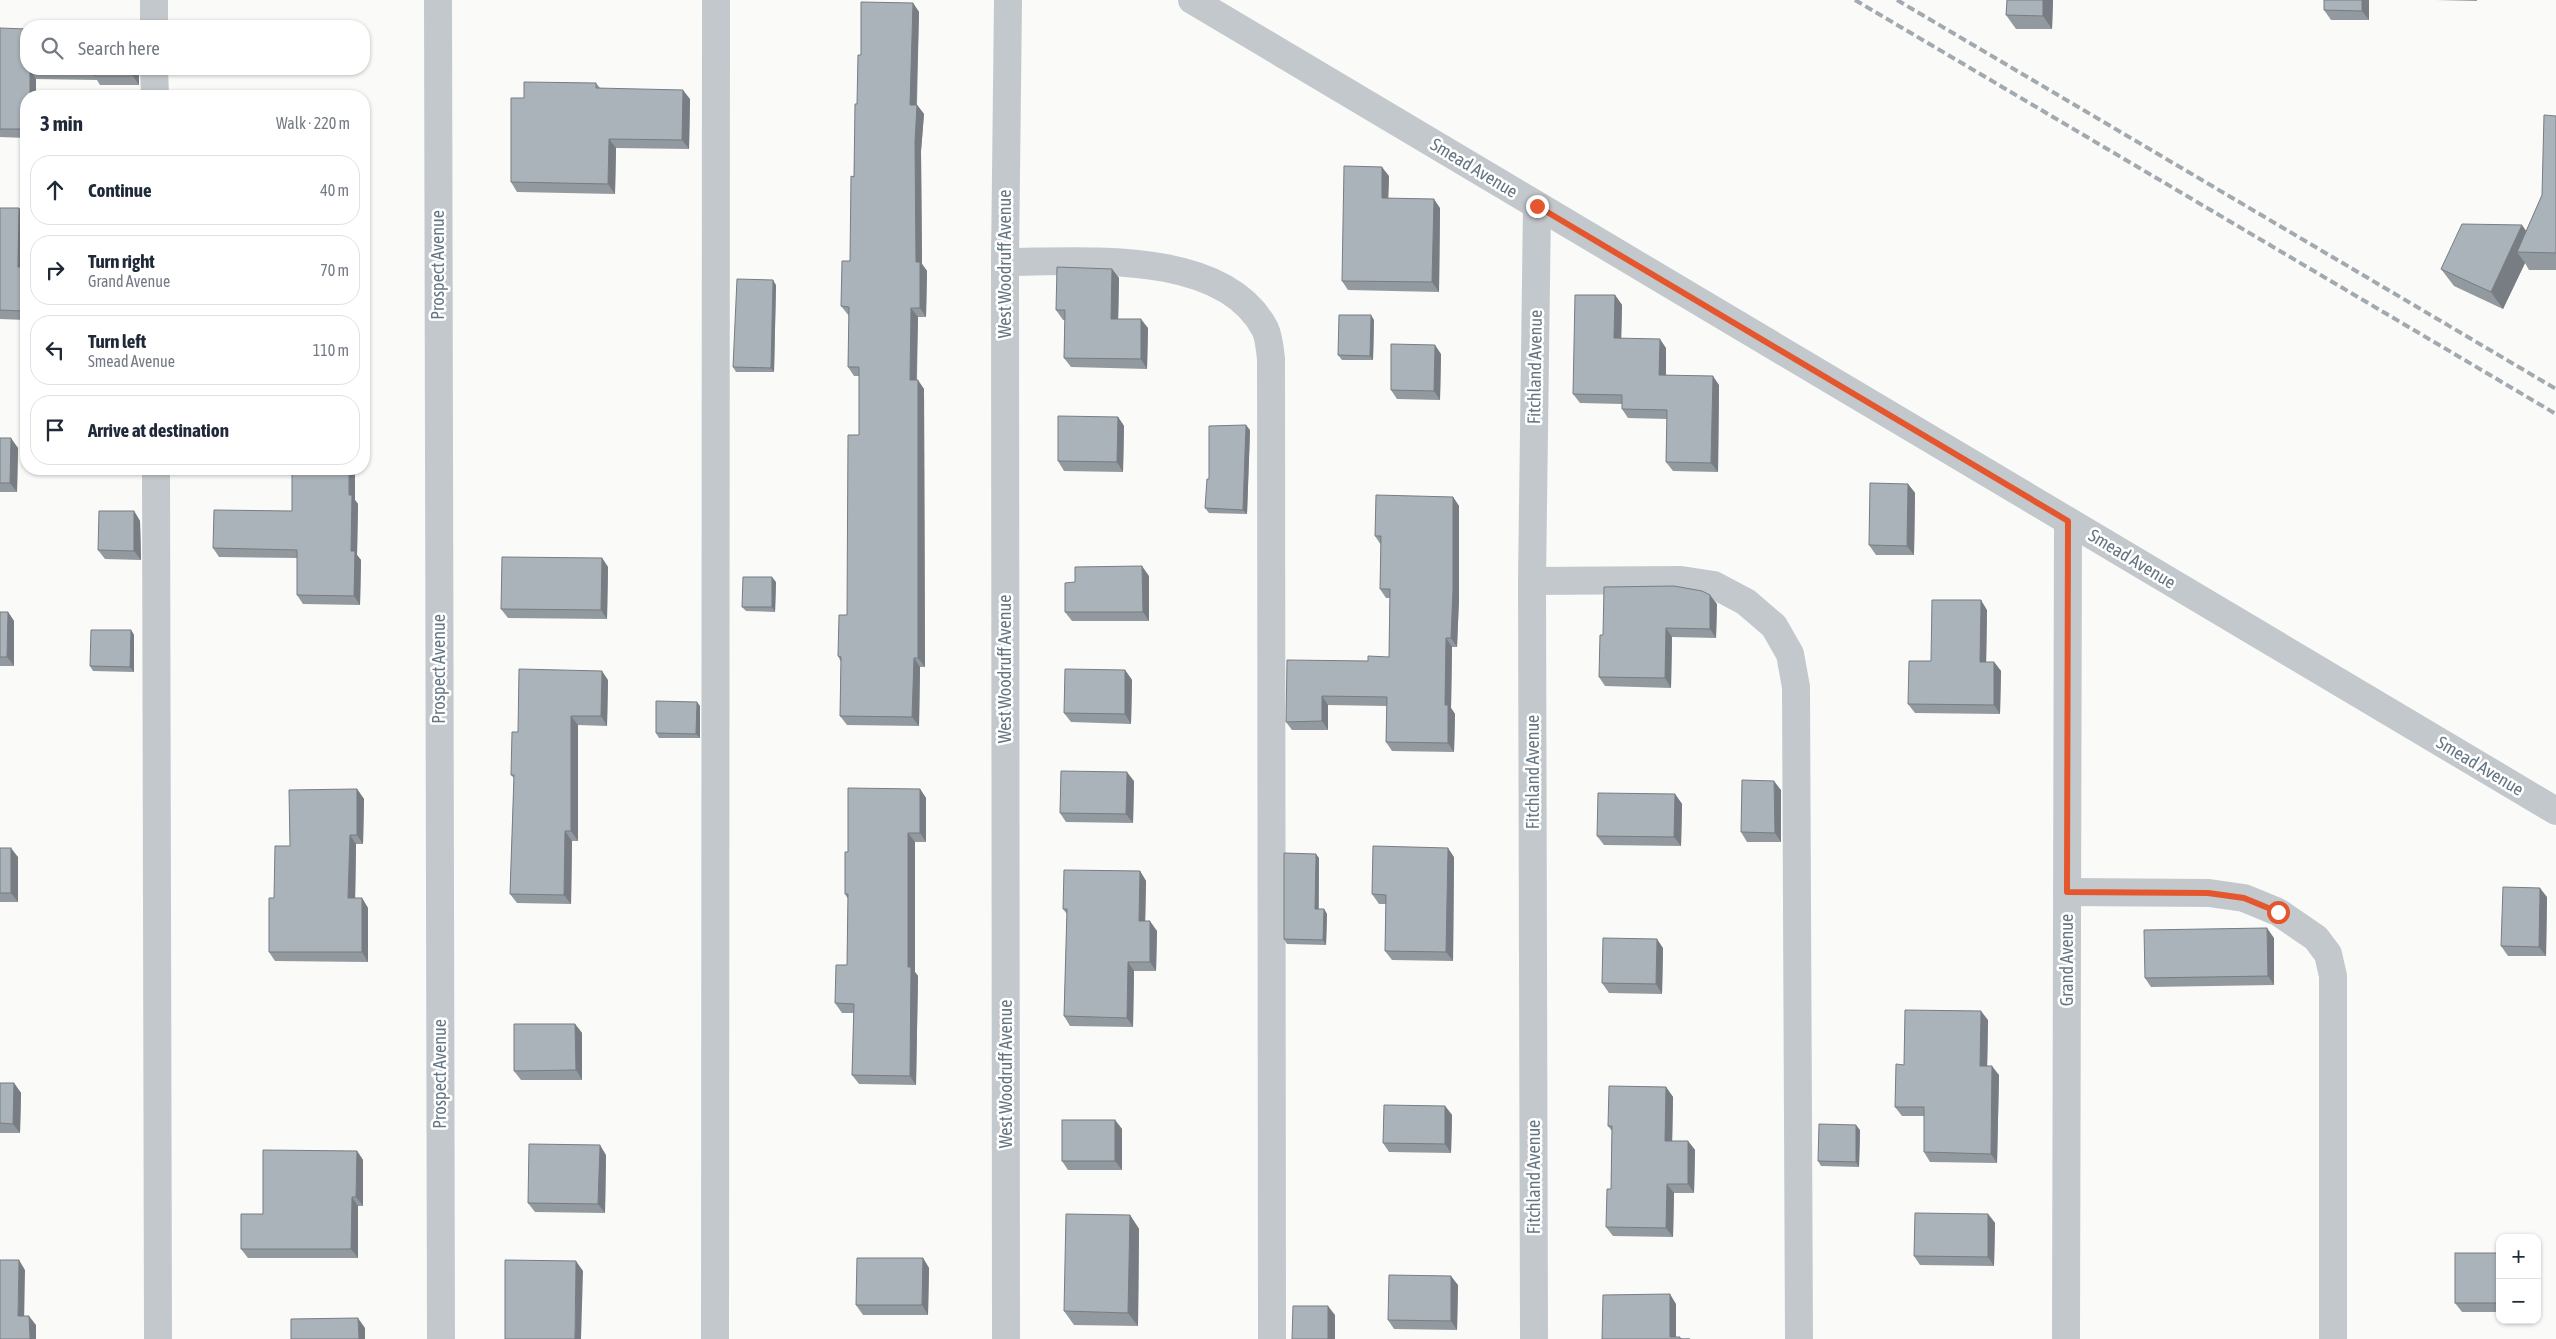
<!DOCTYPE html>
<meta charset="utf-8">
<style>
:root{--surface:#fff;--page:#f6f6f7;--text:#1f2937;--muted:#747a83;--line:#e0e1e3}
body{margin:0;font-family:"Asap Condensed",sans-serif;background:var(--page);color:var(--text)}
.controls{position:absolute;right:15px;bottom:15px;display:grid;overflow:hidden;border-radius:10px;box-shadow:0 1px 4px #0004}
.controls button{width:45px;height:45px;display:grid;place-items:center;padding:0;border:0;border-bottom:1px solid var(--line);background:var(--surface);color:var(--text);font:25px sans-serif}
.stop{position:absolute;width:15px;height:15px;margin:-11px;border:4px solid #e4572e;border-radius:50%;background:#fff}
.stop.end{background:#e4572e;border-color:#fff;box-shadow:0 1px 5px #0008}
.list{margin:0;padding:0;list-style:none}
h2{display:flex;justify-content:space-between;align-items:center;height:65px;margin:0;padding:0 20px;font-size:21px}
h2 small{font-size:16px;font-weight:400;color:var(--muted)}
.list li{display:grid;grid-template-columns:32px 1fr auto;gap:15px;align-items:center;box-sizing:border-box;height:70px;margin:0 10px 10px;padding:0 10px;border:1px solid var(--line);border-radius:20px}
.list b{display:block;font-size:19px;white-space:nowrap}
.list p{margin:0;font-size:16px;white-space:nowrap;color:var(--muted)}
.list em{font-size:16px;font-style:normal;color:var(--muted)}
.icon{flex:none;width:28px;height:28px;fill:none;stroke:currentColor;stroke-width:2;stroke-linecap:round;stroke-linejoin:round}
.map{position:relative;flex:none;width:2556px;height:1339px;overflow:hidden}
.search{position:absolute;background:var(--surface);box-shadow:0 1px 4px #0004;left:20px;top:20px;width:350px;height:55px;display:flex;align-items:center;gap:12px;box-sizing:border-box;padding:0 18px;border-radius:20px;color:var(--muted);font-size:19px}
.panel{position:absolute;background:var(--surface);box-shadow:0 1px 4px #0004;left:20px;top:90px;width:350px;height:385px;border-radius:20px}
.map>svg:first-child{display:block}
</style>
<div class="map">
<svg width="2556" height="1339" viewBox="0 0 2556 1339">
<rect width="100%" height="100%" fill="#fafaf8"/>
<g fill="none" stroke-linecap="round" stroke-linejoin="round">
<!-- minor -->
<g stroke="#c3c8cc" stroke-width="28">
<polyline points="154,0 154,26"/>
<polyline points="438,0 441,1339"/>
<polyline points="1192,0 2556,811"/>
<polyline points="154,69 155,96"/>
<path d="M1005,262C1081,262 1223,248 1265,329C1269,337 1270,350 1271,359L1272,1339"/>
<polyline points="156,469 158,1339"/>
<polyline points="1532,581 1681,580 1714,585 1746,602 1774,626 1790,654 1796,687 1799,1339"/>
<polyline points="2067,892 2209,893 2244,898 2278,912 2316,938 2328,954 2333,976 2333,1339"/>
<polyline points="715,1339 716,0"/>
<polyline points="1006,1339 1005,262 1008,0"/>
<polyline points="1534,1339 1532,581 1537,206"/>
<polyline points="2066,1339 2068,521"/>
</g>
<!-- rail -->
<g stroke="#a2aab0" stroke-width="4" stroke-dasharray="8 4" stroke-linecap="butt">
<polyline points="1855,0 2556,414"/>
<polyline points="1897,0 2556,389"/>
</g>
</g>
<!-- wall -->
<g fill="#929a9f">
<polygon points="1996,0 2053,0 2052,29 2016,29 2006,15 2007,0"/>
<polygon points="2369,0 2369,20 2331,20 2324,10"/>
<polygon points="2435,0 2477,0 2477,1 2436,0"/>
<polygon points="913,3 919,12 917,105 924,114 921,151 922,264 927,271 926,317 918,317 917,380 924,389 925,667 920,667 919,726 847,725 840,716 841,662 838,656 847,615 859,435 859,376 854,376 848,367 849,316 841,306 850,261 857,104"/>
<polygon points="0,28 139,69 139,85 100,85 97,80 36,79 26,96 26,138 0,137"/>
<polygon points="596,83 600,88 690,99 689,149 616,148 615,194 517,192 511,182 524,98"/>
<polygon points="2556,116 2556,270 2529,270 2525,263 2503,309 2454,286 2441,269 2526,231 2542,195"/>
<polygon points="1389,176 1388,198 1440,208 1439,292 1348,290 1342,281"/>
<polygon points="0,208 25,218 25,268 26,271 26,320 0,319"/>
<polygon points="1112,269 1119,278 1118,319 1148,328 1147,369 1071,367 1064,358 1065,320 1063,320 1056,310"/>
<polygon points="776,285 774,372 736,372 733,367"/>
<polygon points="1615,295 1622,305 1621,338 1666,348 1666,375 1719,385 1718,472 1673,471 1666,462 1667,419 1628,418 1622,409 1622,404 1580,403 1573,394"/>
<polygon points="1374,320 1373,360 1342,360 1338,355"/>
<polygon points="1441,354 1440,400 1397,399 1391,390"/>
<polygon points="1118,417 1124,426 1123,472 1064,471 1058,461"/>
<polygon points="1250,430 1247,514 1209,513 1205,508 1209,479"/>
<polygon points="0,438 18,448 17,492 0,492"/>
<polygon points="292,469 355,469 355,500 358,504 357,555 361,560 360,605 303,604 297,595 297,558 219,557 213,548 292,511"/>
<polygon points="1908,484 1915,493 1914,555 1876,555 1869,545"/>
<polygon points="1453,497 1459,506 1459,599 1457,647 1452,647 1451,708 1455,714 1454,752 1392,751 1386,742 1387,706 1328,705 1328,730 1292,730 1286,722 1368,661 1389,657 1390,598 1386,598 1380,589 1381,545 1375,536"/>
<polygon points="134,511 140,521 141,560 105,559 98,550"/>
<polygon points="602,558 608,567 607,619 508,618 501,609"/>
<polygon points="1149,576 1149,621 1072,621 1065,612 1075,582"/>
<polygon points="776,582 775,612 746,611 742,607"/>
<polygon points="1717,604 1716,638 1672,637 1671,688 1605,686 1599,677 1603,635"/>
<polygon points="1987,610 1986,662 1994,662 2001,671 2000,714 1915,713 1908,704 1931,661"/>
<polygon points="0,612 8,612 14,621 14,666 0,666"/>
<polygon points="131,630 134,635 134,672 93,671 90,666"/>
<polygon points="1125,670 1132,680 1131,724 1071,722 1064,713"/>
<polygon points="608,680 607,726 578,725 578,841 572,841 571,904 517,903 510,894 514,778 511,775 518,732"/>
<polygon points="700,706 700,738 659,738 656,733"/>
<polygon points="1134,781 1133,823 1066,822 1060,813"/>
<polygon points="357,789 364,799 363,844 356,844 355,898 362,898 368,908 368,962 275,961 269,952 274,898"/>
<polygon points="920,789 926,798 926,842 915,842 915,972 918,976 916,1085 859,1084 852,1075 854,1013 842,1013 835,1003 847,965 848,899 845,894 848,852"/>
<polygon points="1781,790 1781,842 1747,842 1741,832"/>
<polygon points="1675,794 1682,804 1681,846 1604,845 1597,836"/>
<polygon points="0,848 18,857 18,902 0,902"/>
<polygon points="1454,857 1453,961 1392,960 1385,951 1386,904 1379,904 1372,894"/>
<polygon points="1319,858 1319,909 1324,909 1327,914 1326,945 1287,944 1284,939"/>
<polygon points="1140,871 1146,881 1145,921 1157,931 1156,971 1134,971 1133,1027 1070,1026 1064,1016 1067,914 1063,909"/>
<polygon points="2547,897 2546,956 2508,956 2501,946"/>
<polygon points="2274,938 2274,985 2151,987 2145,978"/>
<polygon points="1663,948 1662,994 1609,993 1602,983"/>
<polygon points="1988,1020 1987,1066 1999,1075 1997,1163 1930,1162 1924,1152 1924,1116 1902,1116 1895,1107 1904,1065"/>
<polygon points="575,1024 582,1033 582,1080 521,1080 514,1071"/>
<polygon points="0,1083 14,1083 21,1093 20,1133 0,1133"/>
<polygon points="1666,1087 1673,1097 1672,1141 1688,1141 1695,1150 1694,1193 1674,1193 1673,1237 1613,1236 1606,1227 1611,1189 1612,1131 1608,1126"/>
<polygon points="1445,1106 1452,1115 1451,1153 1389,1152 1383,1143"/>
<polygon points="1115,1120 1122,1129 1122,1170 1068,1170 1062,1161"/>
<polygon points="1860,1130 1859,1167 1821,1166 1818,1161"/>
<polygon points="357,1151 363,1160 363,1206 358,1206 358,1258 248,1258 241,1249 263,1214"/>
<polygon points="606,1155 605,1213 535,1212 528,1203"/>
<polygon points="1988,1214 1995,1223 1994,1266 1920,1265 1914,1256"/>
<polygon points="1130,1215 1139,1229 1138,1326 1074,1325 1064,1311"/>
<polygon points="2500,1253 2500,1312 2462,1312 2455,1303"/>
<polygon points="923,1258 929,1268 928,1315 863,1315 856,1305"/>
<polygon points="1458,1285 1457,1330 1394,1329 1388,1320"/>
</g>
<!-- shaded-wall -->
<g fill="#777d82">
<polygon points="2043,0 2053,0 2052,29 2043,16"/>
<polygon points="2362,0 2369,0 2369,20 2362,11"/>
<polygon points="913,3 919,12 916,114 910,105"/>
<polygon points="133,69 139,69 139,85 133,76"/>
<polygon points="30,70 36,79 36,96 30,96"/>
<polygon points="683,90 690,99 689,149 682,140"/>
<polygon points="917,105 924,114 921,151 922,264 927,271 926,317 920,308 916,262 915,142"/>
<polygon points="609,139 616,148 615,194 608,184"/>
<polygon points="1382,167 1389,176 1388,207 1382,198"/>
<polygon points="1434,199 1440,208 1439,292 1432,282"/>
<polygon points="19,208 25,218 25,268 26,271 26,315 23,311 18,267"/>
<polygon points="2522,225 2534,242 2517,252 2525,263 2503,309 2491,292"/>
<polygon points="1112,269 1119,278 1118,328 1111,319"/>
<polygon points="773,280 776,285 774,372 771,368"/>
<polygon points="1615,295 1622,305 1621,348 1614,338"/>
<polygon points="911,308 918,317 916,389 910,380"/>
<polygon points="1371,315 1374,320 1373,360 1370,356"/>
<polygon points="1141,319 1148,328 1147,369 1141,359"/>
<polygon points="1660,339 1666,348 1666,384 1659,375"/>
<polygon points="1435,345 1441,354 1440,400 1434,391"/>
<polygon points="1713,376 1719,385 1718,472 1711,463"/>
<polygon points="918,380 924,389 925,667 918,658"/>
<polygon points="1118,417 1124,426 1123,472 1117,462"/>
<polygon points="1246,425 1250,430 1247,514 1243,510"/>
<polygon points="11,438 18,448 17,492 10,483"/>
<polygon points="349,469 355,469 355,500 358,504 357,555 361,560 360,605 354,596 351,551"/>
<polygon points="1908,484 1915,493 1914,555 1907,546"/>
<polygon points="1453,497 1459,506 1459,599 1457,647 1451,638"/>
<polygon points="134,511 140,521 141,560 134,551"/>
<polygon points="602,558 608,567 607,619 601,610"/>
<polygon points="1142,566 1149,576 1149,621 1143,612"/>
<polygon points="772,577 776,582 775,612 772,607"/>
<polygon points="1710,595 1717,604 1716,638 1710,629"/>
<polygon points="1981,600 1987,610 1986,671 1980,662"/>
<polygon points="8,612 14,621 14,666 7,657"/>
<polygon points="1666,628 1672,637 1671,688 1665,678"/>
<polygon points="131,630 134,635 134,672 130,667"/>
<polygon points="1446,638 1452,647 1451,708 1455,714 1454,752 1448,743 1445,705"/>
<polygon points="914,658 920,667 919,726 912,717"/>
<polygon points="1994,662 2001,671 2000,714 1994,705"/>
<polygon points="1125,670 1132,680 1131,724 1125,714"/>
<polygon points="602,671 608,680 607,726 601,716"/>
<polygon points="1322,696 1328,705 1328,730 1322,721"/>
<polygon points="697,702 700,706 700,738 696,734"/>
<polygon points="571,716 578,725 578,841 571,831"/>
<polygon points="1127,772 1134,781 1133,823 1126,814"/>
<polygon points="1774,781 1781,790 1781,842 1775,833"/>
<polygon points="357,789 364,799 363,844 357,835"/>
<polygon points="920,789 926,798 926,842 920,833"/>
<polygon points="1675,794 1682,804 1681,846 1674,837"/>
<polygon points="565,831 572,841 571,904 564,895"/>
<polygon points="908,833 915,842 915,972 918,976 916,1085 910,1076 908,967"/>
<polygon points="350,835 356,844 355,908 348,898"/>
<polygon points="11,848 18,857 18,902 11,893"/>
<polygon points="1448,848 1454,857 1453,961 1446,952"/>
<polygon points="1316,854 1319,858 1318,914 1315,909"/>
<polygon points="1140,871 1146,881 1145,930 1139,921"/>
<polygon points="2540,888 2547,897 2546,956 2539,947"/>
<polygon points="362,898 368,908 368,962 362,952"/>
<polygon points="1324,909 1327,914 1326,945 1323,940"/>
<polygon points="1150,921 1157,931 1156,971 1150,962"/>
<polygon points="2267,928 2274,938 2274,985 2268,976"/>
<polygon points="1657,939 1663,948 1662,994 1656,984"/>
<polygon points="1128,962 1134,971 1133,1027 1127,1018"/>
<polygon points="1981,1011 1988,1020 1987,1075 1980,1066"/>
<polygon points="575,1024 582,1033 582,1080 576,1070"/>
<polygon points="1992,1066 1999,1075 1997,1163 1991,1154"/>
<polygon points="14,1083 21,1093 20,1133 13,1124"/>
<polygon points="1666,1087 1673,1097 1672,1150 1665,1141"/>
<polygon points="1445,1106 1452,1115 1451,1153 1445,1144"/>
<polygon points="1115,1120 1122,1129 1122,1170 1115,1161"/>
<polygon points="1856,1125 1860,1130 1859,1167 1856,1162"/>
<polygon points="1688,1141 1695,1150 1694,1193 1688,1184"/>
<polygon points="600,1145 606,1155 605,1213 598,1204"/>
<polygon points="357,1151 363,1160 363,1206 356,1197"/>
<polygon points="1667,1184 1674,1193 1673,1237 1666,1228"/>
<polygon points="352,1197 358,1206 358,1258 351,1249"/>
<polygon points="1988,1214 1995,1223 1994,1266 1988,1257"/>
<polygon points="1130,1215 1139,1229 1138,1326 1128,1313"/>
<polygon points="923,1258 929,1268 928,1315 922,1305"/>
<polygon points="19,1260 25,1270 24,1325 18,1316"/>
<polygon points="576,1261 583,1271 581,1339 575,1339"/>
<polygon points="1451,1276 1458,1285 1457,1330 1451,1321"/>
<polygon points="1670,1294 1676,1304 1676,1339 1670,1337"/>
<polygon points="1328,1306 1335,1315 1335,1339 1328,1339"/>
<polygon points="29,1316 36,1325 36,1339 30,1339"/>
<polygon points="358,1318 365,1328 365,1339 359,1339"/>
</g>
<!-- building -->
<g fill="#aab3b9" stroke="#777d82">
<polygon points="2007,0 2043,0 2043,16 2006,15"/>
<polygon points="2324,0 2362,0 2362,11 2324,10"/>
<polygon points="861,2 913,3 910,105 917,105 915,142 916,262 920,262 920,308 911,308 910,380 918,380 918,658 914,658 912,717 840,716 841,657 838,656 839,615 847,615 848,435 859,435 859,367 848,367 849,307 841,306 842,261 850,261 851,176 854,177 855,104 857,104 858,55 861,55"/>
<polygon points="0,28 26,29 26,69 133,69 133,76 94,76 94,71 30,70 30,96 26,96 26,129 0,129"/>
<polygon points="524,82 596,83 596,88 683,90 682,140 609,139 608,184 511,182 511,98 524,98"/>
<polygon points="2544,115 2556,116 2556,253 2517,252 2542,195"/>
<polygon points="1344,166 1382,167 1382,198 1434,199 1432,282 1342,281"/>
<polygon points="0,208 19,208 18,267 24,267 23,311 0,310"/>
<polygon points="2462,224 2522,225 2491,292 2441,269"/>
<polygon points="1057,267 1112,269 1111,319 1141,319 1141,359 1064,358 1065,310 1056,310"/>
<polygon points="737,279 773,280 771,368 733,367"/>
<polygon points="1575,295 1615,295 1614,338 1660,339 1659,375 1713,376 1711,463 1666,462 1667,410 1622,409 1622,395 1573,394"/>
<polygon points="1339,315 1371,315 1370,356 1338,355"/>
<polygon points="1391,344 1435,345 1434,391 1391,390"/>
<polygon points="1058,416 1118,417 1117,462 1058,461"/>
<polygon points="1246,425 1243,510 1205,508 1207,479 1209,479 1209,426"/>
<polygon points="0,438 11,438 10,483 0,483"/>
<polygon points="292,469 349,469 349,495 352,495 351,551 355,551 354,596 297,595 297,550 213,548 214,510 292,511"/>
<polygon points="1870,483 1908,484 1907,546 1869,545"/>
<polygon points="1376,495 1453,497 1453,590 1451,638 1446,638 1445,705 1448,705 1448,743 1386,742 1387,697 1322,696 1322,721 1286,722 1287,660 1368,661 1368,656 1389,657 1390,589 1380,589 1381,536 1375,536"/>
<polygon points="99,511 134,511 134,551 98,550"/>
<polygon points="502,557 602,558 601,610 501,609"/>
<polygon points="1142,566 1143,612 1065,612 1065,583 1075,582 1075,567"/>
<polygon points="743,577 772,577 772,607 742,607"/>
<polygon points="1674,586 1702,591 1710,595 1710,629 1666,628 1665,678 1599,677 1600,635 1603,635 1604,587"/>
<polygon points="1932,600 1981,600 1980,662 1994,662 1994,705 1908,704 1909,661 1931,661"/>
<polygon points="0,612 8,612 7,657 0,657"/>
<polygon points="91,630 131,630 130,667 90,666"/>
<polygon points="519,669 602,671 601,716 571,716 571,831 565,831 564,895 510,894 514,775 511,775 512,732 518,732"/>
<polygon points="1065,669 1125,670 1125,714 1064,713"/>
<polygon points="656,701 697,702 696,734 656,733"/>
<polygon points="1061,771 1127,772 1126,814 1060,813"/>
<polygon points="1742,780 1774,781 1775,833 1741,832"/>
<polygon points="848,788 920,789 920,833 908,833 908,967 911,967 910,1076 852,1075 854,1004 835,1003 836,965 847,965 848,894 845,894 845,852 848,852"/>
<polygon points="357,789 357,835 350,835 348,898 362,898 362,952 269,952 269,898 274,898 275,846 290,846 289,790"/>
<polygon points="1598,793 1675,794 1674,837 1597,836"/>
<polygon points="1373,846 1448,848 1446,952 1385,951 1386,895 1372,894"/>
<rect x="0" y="848" width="11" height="45"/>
<polygon points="1284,853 1316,854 1315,909 1324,909 1323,940 1284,939"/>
<polygon points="1064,870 1140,871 1139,921 1150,921 1150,962 1128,962 1127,1018 1064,1016 1067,909 1063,909"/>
<polygon points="2503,887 2540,888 2539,947 2501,946"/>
<polygon points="2267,928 2268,976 2145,978 2144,930"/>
<polygon points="1603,938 1657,939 1656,984 1602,983"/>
<polygon points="1905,1010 1981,1011 1980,1066 1992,1066 1991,1154 1924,1152 1924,1107 1895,1107 1896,1064 1904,1065"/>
<polygon points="514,1024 575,1024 576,1070 514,1071"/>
<polygon points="0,1083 14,1083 13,1124 0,1123"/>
<polygon points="1609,1086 1666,1087 1665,1141 1688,1141 1688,1184 1667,1184 1666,1228 1606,1227 1607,1189 1611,1189 1612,1126 1608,1126"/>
<polygon points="1384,1105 1445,1106 1445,1144 1383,1143"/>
<rect x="1062" y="1120" width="53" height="41"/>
<polygon points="1819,1124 1856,1125 1856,1162 1818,1161"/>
<polygon points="529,1144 600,1145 598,1204 528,1203"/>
<polygon points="263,1150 357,1151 356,1197 352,1197 351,1249 241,1249 241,1214 263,1214"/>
<polygon points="1915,1213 1988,1214 1988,1257 1914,1256"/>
<polygon points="1066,1214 1130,1215 1128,1313 1064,1311"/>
<rect x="2455" y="1253" width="45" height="50"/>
<polygon points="857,1258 923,1258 922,1305 856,1305"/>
<polygon points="0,1260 19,1260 18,1316 29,1316 30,1339 0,1339"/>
<polygon points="505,1260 576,1261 575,1339 505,1339"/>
<polygon points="1389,1275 1451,1276 1451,1321 1388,1320"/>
<polygon points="1670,1294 1670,1337 1680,1337 1680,1339 1690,1339 1602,1339 1603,1295"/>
<polygon points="1293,1306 1328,1306 1328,1339 1292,1339"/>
<polygon points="358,1318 359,1339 291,1339 291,1319"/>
</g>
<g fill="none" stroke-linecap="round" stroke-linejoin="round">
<!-- route -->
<polyline stroke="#e4572e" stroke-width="6" points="1537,206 2068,521 2067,892 2208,893 2244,898 2278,912"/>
</g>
<g text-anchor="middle" stroke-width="5" stroke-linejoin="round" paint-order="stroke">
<!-- street labels -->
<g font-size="18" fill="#657683" stroke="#fff">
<text transform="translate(1474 168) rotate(31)" y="6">Smead Avenue</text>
<text transform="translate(1005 264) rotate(-90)" y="6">West Woodruff Avenue</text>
<text transform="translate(438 265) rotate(-90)" y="6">Prospect Avenue</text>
<text transform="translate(1535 367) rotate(-89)" y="6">Fitchland Avenue</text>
<text transform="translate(2132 559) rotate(31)" y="6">Smead Avenue</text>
<text transform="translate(439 669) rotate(-90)" y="6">Prospect Avenue</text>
<text transform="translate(1005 669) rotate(-90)" y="6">West Woodruff Avenue</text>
<text transform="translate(2480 766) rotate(31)" y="6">Smead Avenue</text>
<text transform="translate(1533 772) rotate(-90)" y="6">Fitchland Avenue</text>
<text transform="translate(2067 960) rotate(-90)" y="6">Grand Avenue</text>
<text transform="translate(440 1074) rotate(-90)" y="6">Prospect Avenue</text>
<text transform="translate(1006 1074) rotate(-90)" y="6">West Woodruff Avenue</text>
<text transform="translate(1534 1177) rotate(-90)" y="6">Fitchland Avenue</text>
</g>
</g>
</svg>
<div class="controls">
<button>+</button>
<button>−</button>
</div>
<div class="stop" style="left:2278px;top:912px"></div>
<div class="stop end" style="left:1537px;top:206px"></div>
<div class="search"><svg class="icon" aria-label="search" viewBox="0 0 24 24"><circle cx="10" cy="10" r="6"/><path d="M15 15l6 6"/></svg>Search here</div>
<section class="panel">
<h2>3 min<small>Walk · 220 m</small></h2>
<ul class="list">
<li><svg class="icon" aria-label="ahead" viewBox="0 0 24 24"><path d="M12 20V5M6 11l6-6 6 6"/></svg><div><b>Continue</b></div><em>40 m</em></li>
<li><svg class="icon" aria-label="right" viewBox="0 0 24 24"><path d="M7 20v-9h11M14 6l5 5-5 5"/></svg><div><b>Turn right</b><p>Grand Avenue</p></div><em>70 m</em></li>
<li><svg class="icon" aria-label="left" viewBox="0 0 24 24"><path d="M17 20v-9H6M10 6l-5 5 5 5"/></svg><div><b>Turn left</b><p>Smead Avenue</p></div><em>110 m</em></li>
<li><svg class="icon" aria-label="arrive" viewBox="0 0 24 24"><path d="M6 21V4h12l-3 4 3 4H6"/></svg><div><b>Arrive at destination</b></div></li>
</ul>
</section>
</div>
